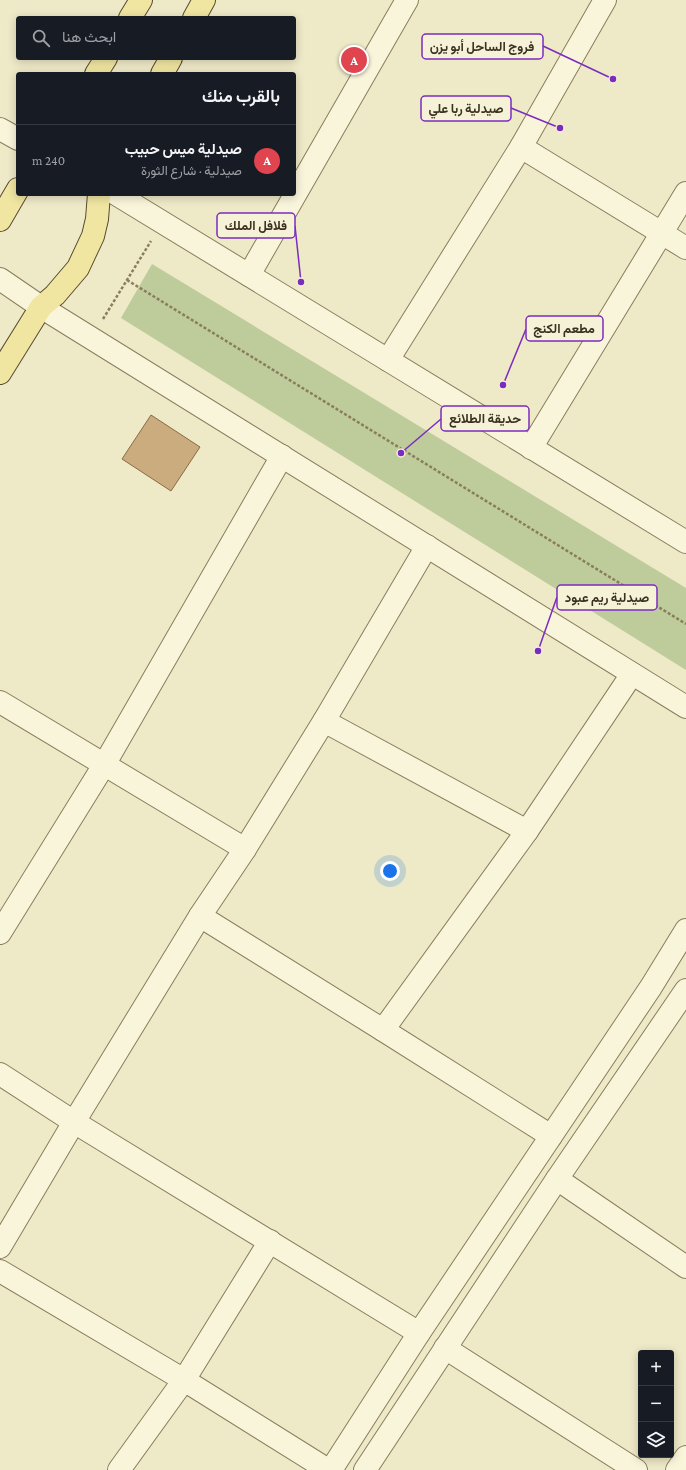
<!DOCTYPE html>
<html lang="ar">
<meta charset="utf-8">
<style>
:root{--surface:#171b24;--page:#242831;--text:#f1f3f6;--muted:#9ea1a6;--line:#363941;--accent:#2563eb}
body{margin:0;font-family:"Crimson Pro",Vazirmatn,serif;background:var(--page);color:var(--text);direction:rtl}
.controls{position:absolute;right:12px;bottom:12px;display:grid;overflow:hidden;border-radius:4px;box-shadow:0 2px 10px #0003}
.controls button{width:36px;height:36px;display:grid;place-items:center;padding:0;border:0;border-bottom:1px solid var(--line);background:var(--surface);color:var(--text);font:20px sans-serif}
.you{position:absolute;left:390px;top:871px;width:14px;height:14px;margin:-10px;border:3px solid #fff;border-radius:50%;background:#1a73e8;box-shadow:0 0 0 6px #1a73e833}
.badge{display:grid;place-items:center;width:26px;height:26px;border-radius:50%;background:var(--accent);color:#fff;font-size:13px;font-weight:700}
.pin{position:absolute;translate:-50% -50%;border:2px solid #fff;box-shadow:0 1px 4px #0006}
.list{margin:0;padding:0;list-style:none}
h2{display:flex;justify-content:space-between;align-items:center;height:52px;margin:0;padding:0 16px;font-size:17px}
h2 small{font-size:13px;font-weight:400;color:var(--muted)}
.list li{display:grid;grid-template-columns:26px 1fr auto;gap:12px;align-items:center;box-sizing:border-box;height:72px;padding:0 16px;border-top:1px solid var(--line)}
.list b{display:block;font-size:15px;white-space:nowrap}
.list p{margin:0;font-size:13px;white-space:nowrap;color:var(--muted)}
.list em{font-size:13px;font-style:normal;color:var(--muted)}
.icon{flex:none;width:22px;height:22px;fill:none;stroke:currentColor;stroke-width:2;stroke-linecap:round;stroke-linejoin:round}
.map{position:relative;flex:none;width:686px;height:1470px;overflow:hidden;direction:ltr}
.search{position:absolute;background:var(--surface);box-shadow:0 2px 10px #0003;left:16px;top:16px;width:280px;height:44px;display:flex;align-items:center;gap:10px;box-sizing:border-box;padding:0 14px;border-radius:4px;color:var(--muted);font-size:15px}
.panel{position:absolute;background:var(--surface);box-shadow:0 2px 10px #0003;left:16px;top:72px;width:280px;height:124px;border-radius:4px;direction:rtl}
.map>svg:first-child{display:block}
</style>
<div class="map">
<svg width="686" height="1470" viewBox="0 0 686 1470">
<rect width="100%" height="100%" fill="#eee9c7"/>
<!-- green -->
<polygon fill="#becc9b" points="152,264 686,588 686,670 121,318"/>
<!-- building -->
<polygon fill="#cbac7e" stroke="#886b43" points="151,415 200,447 171,491 122,459"/>
<g fill="none" stroke-linecap="round" stroke-linejoin="round">
<!-- minor casing -->
<g stroke="#8a7d5d" stroke-width="24">
<g id="minor">
<polyline points="521,147 686,248"/>
<polyline points="249,275 407,0"/>
<polyline points="388,360 521,147 605,0"/>
<polyline points="531,448 686,193"/>
<polyline points="0,702 245,849"/>
<polyline points="324,721 527,831"/>
<polyline points="200,916 383,1030 527,831 632,674"/>
<polyline points="383,1030 551,1136"/>
<polyline points="0,1074 74,1122 419,1333"/>
<polyline points="557,1179 686,1267"/>
<polyline points="0,1247 74,1122 200,916 245,849 324,721 427,546"/>
<polyline points="0,1271 184,1380 328,1470"/>
<polyline points="445,1348 636,1470"/>
<polyline points="119,1470 184,1380 270,1241"/>
<polyline points="677,1470 686,1457"/>
</g>
</g>
<!-- tertiary casing -->
<g stroke="#8a7d5d" stroke-width="24">
<g id="tertiary">
<polyline points="0,129 18,139"/>
<polyline points="116,194 686,542"/>
<polyline points="0,279 41,307 686,707"/>
<polyline points="0,933 104,765 282,456"/>
<polyline points="331,1470 419,1333 651,987 686,930"/>
<polyline points="365,1470 557,1179 686,990"/>
</g>
</g>
<!-- primary casing -->
<g stroke="#584a31" stroke-width="24">
<g id="primary">
<polyline points="130,18 141,0"/>
<polyline points="194,18 204,0"/>
<polyline points="96,74 106,58"/>
<polyline points="162,74 171,58"/>
<polyline points="0,220 18,189"/>
<polyline points="0,373 41,307 55,295 78,268 93,236 97,219 99,194"/>
</g>
</g>
<!-- path -->
<g stroke="#8a7d5d" stroke-width="2.5" stroke-dasharray="3 2" stroke-linecap="butt">
<polyline points="127,280 686,624"/>
<polyline points="103,319 151,241"/>
</g>
<!-- minor -->
<use href="#minor" stroke="#f9f5db" stroke-width="22"/>
<!-- tertiary -->
<use href="#tertiary" stroke="#f9f5db" stroke-width="22"/>
<!-- primary -->
<use href="#primary" stroke="#f0e5a1" stroke-width="22"/>
</g>
<!-- callouts -->
<path fill="none" stroke="#7b2cbf" stroke-width="1.5" d="M613 79L543 46M560 128L511 108M301 282L295 226M503 385L526 329M401 453L441 419M538 651L557 597"/>
<g fill="#7b2cbf" stroke="#f5f2d7" stroke-width="1.5">
<circle cx="613" cy="79" r="4"/>
<circle cx="560" cy="128" r="4"/>
<circle cx="301" cy="282" r="4"/>
<circle cx="503" cy="385" r="4"/>
<circle cx="401" cy="453" r="4"/>
<circle cx="538" cy="651" r="4"/>
</g>
<g fill="#f5f2d7" stroke="#7b2cbf" stroke-width="1.5">
<rect x="422" y="34" width="121" height="25" rx="4"/>
<rect x="421" y="96" width="90" height="25" rx="4"/>
<rect x="217" y="213" width="78" height="25" rx="4"/>
<rect x="526" y="316" width="77" height="25" rx="4"/>
<rect x="441" y="406" width="88" height="25" rx="4"/>
<rect x="557" y="585" width="100" height="25" rx="4"/>
</g>
<g font-size="13" text-anchor="middle" font-weight="bold" fill="#3a3120">
<text x="482" y="51">فروج الساحل أبو يزن</text>
<text x="466" y="113">صيدلية ربا علي</text>
<text x="256" y="230">فلافل الملك</text>
<text x="564" y="333">مطعم الكنج</text>
<text x="485" y="423">حديقة الطلائع</text>
<text x="607" y="602">صيدلية ريم عبود</text>
</g>
</svg>
<div class="controls">
<button>+</button>
<button>−</button>
<button><svg class="icon" aria-label="layers" viewBox="0 0 24 24"><path d="M12 4l9 5-9 5-9-5zM3 14l9 5 9-5"/></svg></button>
</div>
<div class="you"></div>
<div class="pin badge" style="left:354px;top:60px;background:#e0444e">A</div>
<div class="search"><svg class="icon" aria-label="search" viewBox="0 0 24 24"><circle cx="10" cy="10" r="6"/><path d="M15 15l6 6"/></svg>ابحث هنا</div>
<section class="panel">
<h2>بالقرب منك<small></small></h2>
<ul class="list">
<li><span class="badge" style="background:#e0444e">A</span><div><b>صيدلية ميس حبيب</b><p>صيدلية · شارع الثورة</p></div><em>240 m</em></li>
</ul>
</section>
</div>
